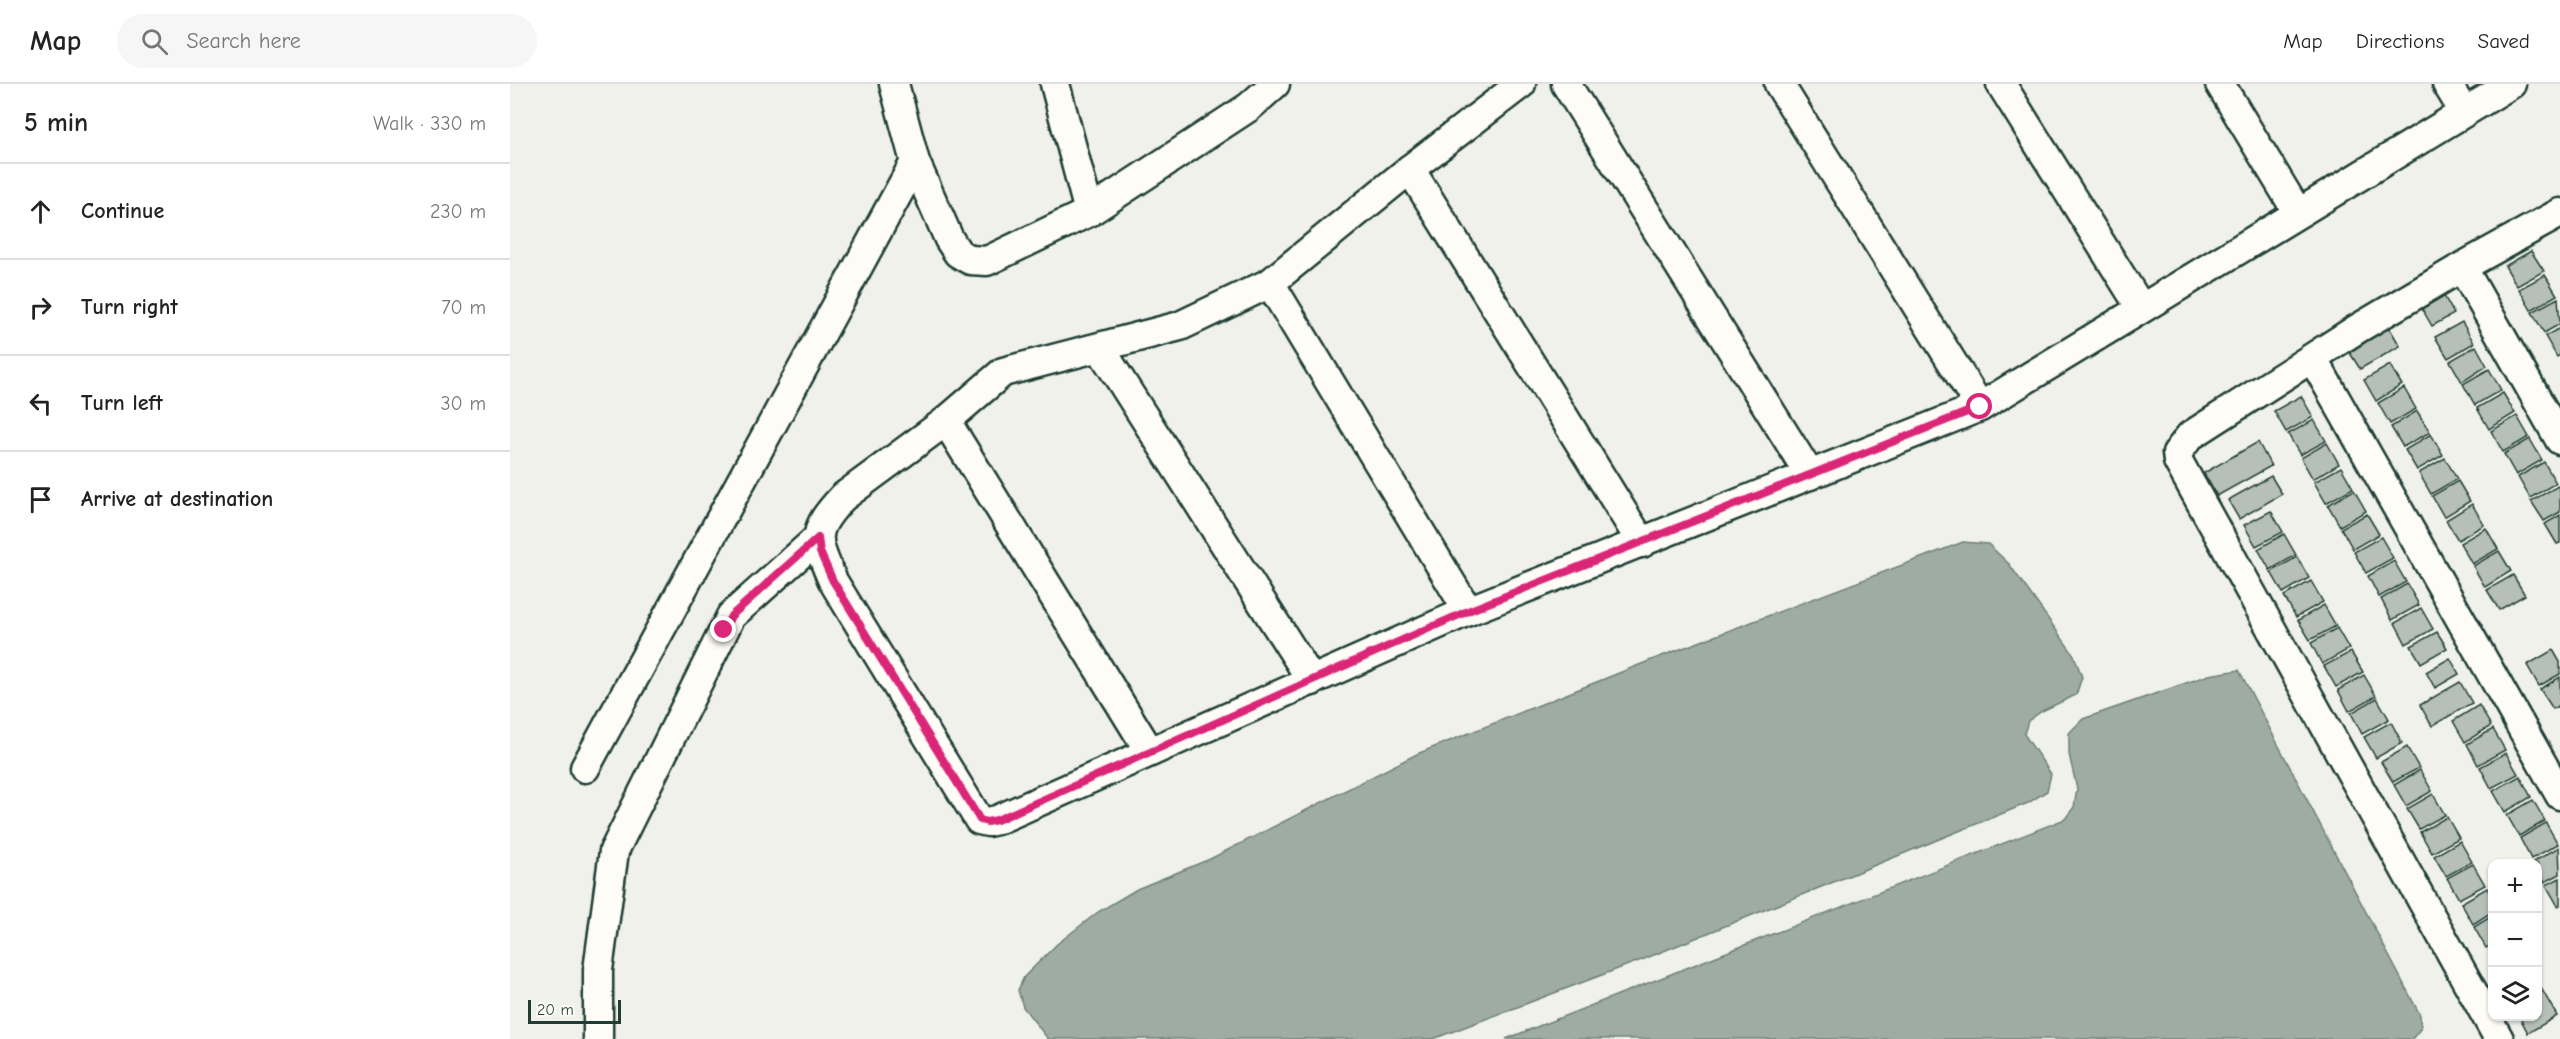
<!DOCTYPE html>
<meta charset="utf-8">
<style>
:root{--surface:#fff;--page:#f6f6f6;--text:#222;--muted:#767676;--line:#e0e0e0}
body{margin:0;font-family:"Comic Neue",sans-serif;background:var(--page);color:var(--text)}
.controls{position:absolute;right:18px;bottom:18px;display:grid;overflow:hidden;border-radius:12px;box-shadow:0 2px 4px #0004}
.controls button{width:54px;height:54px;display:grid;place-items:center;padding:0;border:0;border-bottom:2px solid var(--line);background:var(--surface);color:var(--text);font:30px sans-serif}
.scale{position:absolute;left:18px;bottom:15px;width:93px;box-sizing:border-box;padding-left:6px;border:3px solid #1f3d34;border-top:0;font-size:16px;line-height:21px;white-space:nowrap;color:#1f3d34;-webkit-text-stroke:4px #fdfcf7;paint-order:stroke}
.stop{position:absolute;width:18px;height:18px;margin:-14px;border:4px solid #db2777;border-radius:50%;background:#fff}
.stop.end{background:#db2777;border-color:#fff;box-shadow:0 2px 6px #0008}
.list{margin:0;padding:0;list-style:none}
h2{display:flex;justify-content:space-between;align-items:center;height:78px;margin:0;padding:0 24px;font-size:26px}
h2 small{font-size:20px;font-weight:400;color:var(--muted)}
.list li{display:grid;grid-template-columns:39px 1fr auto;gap:18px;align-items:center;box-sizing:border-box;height:96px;padding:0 24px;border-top:2px solid var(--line)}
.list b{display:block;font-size:22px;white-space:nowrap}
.list em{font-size:20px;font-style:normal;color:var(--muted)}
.icon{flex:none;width:33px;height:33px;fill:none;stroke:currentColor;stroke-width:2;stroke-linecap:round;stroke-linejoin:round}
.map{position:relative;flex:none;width:2050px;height:955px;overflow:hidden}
header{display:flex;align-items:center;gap:36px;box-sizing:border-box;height:84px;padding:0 30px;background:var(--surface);border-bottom:2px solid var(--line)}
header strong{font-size:28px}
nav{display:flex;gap:33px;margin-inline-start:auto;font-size:21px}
.search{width:420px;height:54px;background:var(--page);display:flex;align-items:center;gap:15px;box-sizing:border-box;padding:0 21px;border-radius:33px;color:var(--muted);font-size:22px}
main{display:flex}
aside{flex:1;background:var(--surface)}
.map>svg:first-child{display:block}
</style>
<header>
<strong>Map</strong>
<div class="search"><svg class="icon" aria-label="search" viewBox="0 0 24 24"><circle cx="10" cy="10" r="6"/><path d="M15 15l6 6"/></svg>Search here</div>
<nav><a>Map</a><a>Directions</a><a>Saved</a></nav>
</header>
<main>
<aside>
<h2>5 min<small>Walk · 330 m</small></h2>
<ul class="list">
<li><svg class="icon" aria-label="ahead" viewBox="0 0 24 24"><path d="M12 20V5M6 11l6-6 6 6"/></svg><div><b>Continue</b></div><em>230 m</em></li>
<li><svg class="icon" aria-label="right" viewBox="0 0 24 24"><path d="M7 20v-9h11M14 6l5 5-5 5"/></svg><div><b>Turn right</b></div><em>70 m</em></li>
<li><svg class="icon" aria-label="left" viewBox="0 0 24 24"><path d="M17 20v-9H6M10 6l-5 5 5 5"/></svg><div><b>Turn left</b></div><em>30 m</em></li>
<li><svg class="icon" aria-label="arrive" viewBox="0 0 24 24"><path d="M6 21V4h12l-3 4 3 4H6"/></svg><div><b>Arrive at destination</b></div></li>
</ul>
</aside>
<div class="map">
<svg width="2050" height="955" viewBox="0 0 2050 955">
<rect width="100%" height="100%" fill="#f0f1eb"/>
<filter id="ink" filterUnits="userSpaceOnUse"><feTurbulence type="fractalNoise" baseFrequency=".0167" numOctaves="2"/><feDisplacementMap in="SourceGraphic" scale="12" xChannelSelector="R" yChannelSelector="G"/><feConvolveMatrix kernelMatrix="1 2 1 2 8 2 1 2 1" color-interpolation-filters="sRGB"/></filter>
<g filter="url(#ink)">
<!-- water -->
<g fill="#9faca4" stroke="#6c8077" stroke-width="1.5">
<polygon points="1453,458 1478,460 1499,480 1564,571 1572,593 1566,611 1532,627 1518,637 1514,650 1541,690 1537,707 1518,719 1134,875 923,955 538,955 513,923 508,906 514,893 547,860 588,828 627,805 700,775 907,670 1144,575"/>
<polygon points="1729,586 1910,931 1911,944 1902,955 996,955 1555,735 1564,723 1567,705 1559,670 1559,649 1573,635 1699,591"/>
</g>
<!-- building -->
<g fill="#b6bfb8" stroke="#1f3d34" stroke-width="1.5">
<polygon points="2021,167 2034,187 2007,202 1995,182"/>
<polygon points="2035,191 2047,211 2021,226 2009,205"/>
<polygon points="1929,203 1944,230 1922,242 1907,216"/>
<polygon points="2048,214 2050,240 2034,249 2022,228"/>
<polygon points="1876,238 1890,262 1850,285 1835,261"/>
<polygon points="1952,238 1964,259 1938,274 1925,253"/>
<polygon points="2050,244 2050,271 2047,273 2035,252"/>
<polygon points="1966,262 1977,282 1952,298 1940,277"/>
<polygon points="1880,281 1892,301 1866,317 1854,296"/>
<polygon points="1979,285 1991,306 1965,321 1953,300"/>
<polygon points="1894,304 1906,325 1880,340 1868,319"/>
<polygon points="1993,309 2005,329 1979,345 1967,324"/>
<polygon points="1791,312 1803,333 1776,348 1764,327"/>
<polygon points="1907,327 1920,348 1893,363 1881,343"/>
<polygon points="2007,332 2019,353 1993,368 1981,347"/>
<polygon points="1804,336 1816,357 1790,371 1778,350"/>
<polygon points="1921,350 1933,371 1907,386 1895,366"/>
<polygon points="2020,355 2032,376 2006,391 1994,370"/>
<polygon points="1748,358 1761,382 1707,412 1694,389"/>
<polygon points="1817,359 1829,380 1803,395 1791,374"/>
<polygon points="1935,374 1947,395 1921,410 1909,389"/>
<polygon points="2034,378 2046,399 2020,414 2008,393"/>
<polygon points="1831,383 1843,404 1816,419 1804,398"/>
<polygon points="1761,392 1772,410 1729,435 1718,416"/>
<polygon points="1948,397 1960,417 1934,433 1922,412"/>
<polygon points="2048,402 2050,406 2050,428 2034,437 2021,417"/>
<polygon points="1844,406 1856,427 1830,442 1818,421"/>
<polygon points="1962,420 1974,441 1948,456 1936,436"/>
<polygon points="1761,427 1773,448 1746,462 1734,441"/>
<polygon points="1857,430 1869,450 1843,465 1831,444"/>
<polygon points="2050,431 2050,459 2047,460 2035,440"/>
<polygon points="1976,444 1988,465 1962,480 1950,459"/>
<polygon points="1774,450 1786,471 1760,486 1748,465"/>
<polygon points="1871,453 1883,474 1856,489 1844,468"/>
<polygon points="1989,467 2001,487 1975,503 1963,482"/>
<polygon points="1787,473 1799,494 1773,509 1761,488"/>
<polygon points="1884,477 1896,498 1869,513 1858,492"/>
<polygon points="2003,491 2015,511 1989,526 1977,506"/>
<polygon points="1801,497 1813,518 1786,533 1774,512"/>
<polygon points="1897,500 1909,521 1882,536 1871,515"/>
<polygon points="1814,521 1826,542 1800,556 1788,536"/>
<polygon points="1911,524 1923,545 1896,560 1885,539"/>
<polygon points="1827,544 1839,565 1812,580 1801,559"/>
<polygon points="1927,548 1937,564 1911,579 1901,562"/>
<polygon points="2043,566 2050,578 2050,590 2029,602 2017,581"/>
<polygon points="1841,568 1853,588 1826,603 1814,582"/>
<polygon points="1940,574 1949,590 1925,604 1916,588"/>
<polygon points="1854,591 1866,612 1839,627 1828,606"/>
<polygon points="2050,593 2050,621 2043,625 2030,605"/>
<polygon points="1950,598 1962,619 1922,642 1910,621"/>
<polygon points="1867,614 1879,635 1852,650 1841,629"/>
<polygon points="1969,621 1981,642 1955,658 1943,637"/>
<polygon points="1881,638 1892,659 1866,674 1854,653"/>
<polygon points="1983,645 1995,666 1968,681 1957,660"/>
<polygon points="1897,663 1909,684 1883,698 1871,678"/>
<polygon points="1996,669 2008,690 1981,704 1970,683"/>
<polygon points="1910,686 1922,707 1896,722 1884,701"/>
<polygon points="2010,692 2021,713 1995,728 1983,707"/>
<polygon points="1923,710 1935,731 1909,745 1897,725"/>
<polygon points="2023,716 2035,737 2009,752 1997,731"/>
<polygon points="1937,733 1949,754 1922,769 1910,748"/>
<polygon points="2036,739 2048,760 2021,775 2010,754"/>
<polygon points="1950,757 1962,778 1936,792 1924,772"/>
<polygon points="2049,763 2050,790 2035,798 2028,786 2028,780 2023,778"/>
<polygon points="1963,780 1975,801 1949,815 1937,794"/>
<polygon points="2050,794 2050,821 2048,822 2036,801"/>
<polygon points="1977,804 1982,813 1982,828 1963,840 1951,819"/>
<polygon points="1982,832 1982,860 1976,864 1964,843"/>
<polygon points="2031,904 2047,932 2018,949 2009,932 2028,932 2028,906"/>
</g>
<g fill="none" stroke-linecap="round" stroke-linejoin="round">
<!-- street casing -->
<g stroke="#1f3d34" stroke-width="33">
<g id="street">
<polyline points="384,0 405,78 439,155 448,169 460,176 477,177 579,128 739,23 765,0"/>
<polyline points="545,0 579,128"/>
<path d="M1011,0L900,85L760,199L670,242L493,288L436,337L333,413C300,448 305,455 323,497L469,736L478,738L487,736L958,527L1470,323L2001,0"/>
<polyline points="1056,0 1300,391"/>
<polyline points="1269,0 1470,323"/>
<polyline points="1491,0 1631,224"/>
<polyline points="1710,0 1788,129"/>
<polyline points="1937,0 1954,28"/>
<polyline points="900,85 1132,459"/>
<polyline points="1952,183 2050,356"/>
<polyline points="760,199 958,527"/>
<polyline points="590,264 802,597"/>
<polyline points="1803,275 2050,711"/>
<polyline points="436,337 640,668"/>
<polyline points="75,684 405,78"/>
<polyline points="88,955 88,886 104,767 221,532 308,454"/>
<polyline points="1989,955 1668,377 1667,369 1680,352 1847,245 1952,183 2050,129"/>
</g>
</g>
<!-- street -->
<use href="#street" stroke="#fdfcf7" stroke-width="28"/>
</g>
</g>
<g fill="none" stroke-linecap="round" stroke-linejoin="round" filter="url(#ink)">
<!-- route -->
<polyline stroke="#db2777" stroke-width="8" points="214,546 221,532 308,454 310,468 323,497 470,736 477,738 487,736 958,527 1470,323"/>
</g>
</svg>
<div class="controls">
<button>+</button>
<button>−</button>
<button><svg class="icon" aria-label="layers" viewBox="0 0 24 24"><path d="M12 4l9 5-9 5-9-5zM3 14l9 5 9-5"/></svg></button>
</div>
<div class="scale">20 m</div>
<div class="stop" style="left:1470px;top:323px"></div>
<div class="stop end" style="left:214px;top:546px"></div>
</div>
</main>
